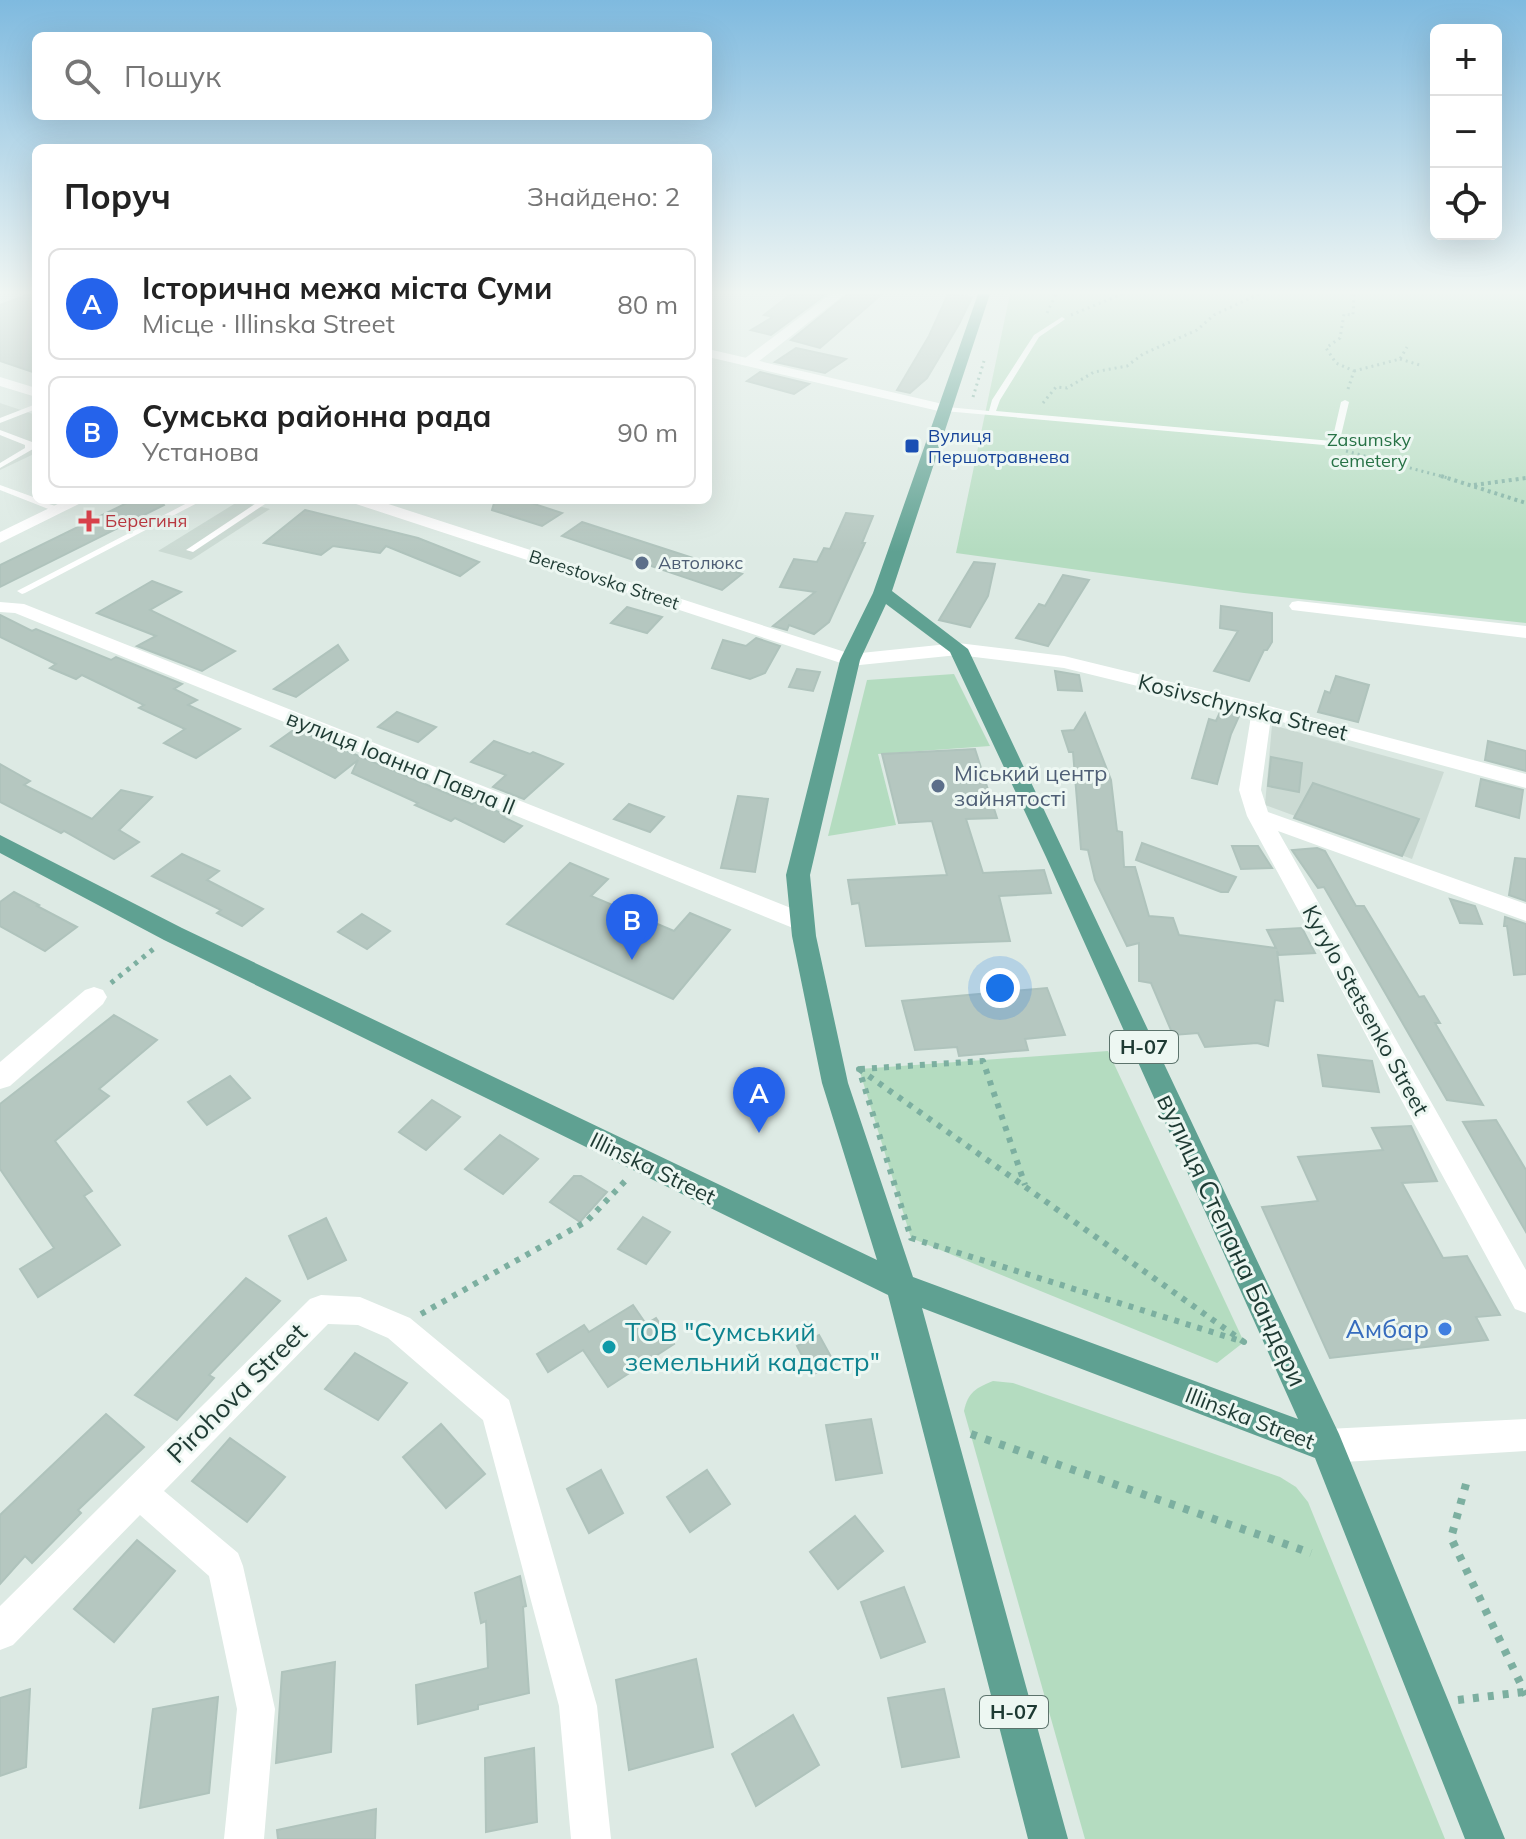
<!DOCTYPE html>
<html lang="uk">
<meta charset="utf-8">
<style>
:root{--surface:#fff;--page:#f2f2f2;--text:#222;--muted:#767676;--line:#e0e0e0;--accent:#2563eb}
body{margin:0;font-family:Mulish,sans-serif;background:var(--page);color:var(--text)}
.controls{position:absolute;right:24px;top:24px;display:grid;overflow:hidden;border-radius:12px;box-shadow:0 8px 32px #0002}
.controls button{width:72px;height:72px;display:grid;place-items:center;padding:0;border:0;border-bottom:2px solid var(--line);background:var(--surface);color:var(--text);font:40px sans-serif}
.you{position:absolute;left:1000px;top:988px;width:28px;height:28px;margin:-20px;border:6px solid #fff;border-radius:50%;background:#1a73e8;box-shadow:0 0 0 12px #1a73e833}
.badge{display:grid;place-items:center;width:52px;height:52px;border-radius:50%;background:var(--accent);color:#fff;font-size:26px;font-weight:700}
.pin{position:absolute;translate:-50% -66px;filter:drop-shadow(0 2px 4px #0008)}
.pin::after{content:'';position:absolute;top:42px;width:28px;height:24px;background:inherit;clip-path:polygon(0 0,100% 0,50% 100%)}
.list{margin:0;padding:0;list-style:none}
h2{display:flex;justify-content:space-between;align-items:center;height:104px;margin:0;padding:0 32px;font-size:34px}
h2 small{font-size:26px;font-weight:400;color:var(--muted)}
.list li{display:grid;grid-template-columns:52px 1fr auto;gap:24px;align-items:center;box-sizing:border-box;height:112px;margin:0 16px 16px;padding:0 16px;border:2px solid var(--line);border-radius:12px}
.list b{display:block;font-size:30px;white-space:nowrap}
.list p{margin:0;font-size:26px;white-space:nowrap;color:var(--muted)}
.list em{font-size:26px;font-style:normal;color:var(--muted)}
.icon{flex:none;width:44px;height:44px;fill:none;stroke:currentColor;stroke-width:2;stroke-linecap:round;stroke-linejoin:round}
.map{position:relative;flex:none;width:1526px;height:1839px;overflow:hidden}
.search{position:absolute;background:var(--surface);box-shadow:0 8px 32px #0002;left:32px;top:32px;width:680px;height:88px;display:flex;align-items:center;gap:20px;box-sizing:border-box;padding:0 28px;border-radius:12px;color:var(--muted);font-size:30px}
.panel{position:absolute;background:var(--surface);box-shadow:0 8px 32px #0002;left:32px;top:144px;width:680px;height:360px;border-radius:12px}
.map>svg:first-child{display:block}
</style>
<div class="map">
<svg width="1526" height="1839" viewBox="0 0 1526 1839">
<rect width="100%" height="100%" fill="#ddeae4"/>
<!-- built -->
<g fill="#cbdad3">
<polygon points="0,403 36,415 36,453 0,470"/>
<polygon points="239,501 270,509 191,560 158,551"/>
<polygon points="1272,725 1444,772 1412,859 1265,805"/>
</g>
<!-- green -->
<g fill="#b4dcc0">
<polygon points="1010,294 1526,294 1526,623 1244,593 956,553"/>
<polygon points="954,674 990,746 878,754 896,825 828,836 867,680"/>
<polygon points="1108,1051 1244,1342 1217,1363 911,1238 859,1069"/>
<path d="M993,1381L1013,1383L1280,1477L1296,1487L1308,1502L1445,1839H1085L964,1411C968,1392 976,1388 993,1381Z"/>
</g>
<!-- building -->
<g fill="#b5c7c0" stroke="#afc3bc" stroke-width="2">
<polygon points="29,294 36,294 36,373 0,361 0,305"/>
<polygon points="791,294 826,294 771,335 751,330 773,317 764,315"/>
<polygon points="848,294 882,294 820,348 791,340"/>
<polygon points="948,294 972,297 959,324 927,378 910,393 897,390 929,336"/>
<polygon points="796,348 846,359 825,373 775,362"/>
<polygon points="760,372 809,384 794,394 747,381"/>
<polygon points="133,500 161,500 164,505 0,587 0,565"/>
<polygon points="495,500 522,500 562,513 542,526 492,510"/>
<polygon points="305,510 418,538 479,562 460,576 386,546 380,553 333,546 321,555 264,543"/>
<polygon points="846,513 873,516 862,543 865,543 829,622 814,634 789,625 787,630 773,626 815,592 780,587 794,559 817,562 824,548 830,549"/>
<polygon points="582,522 742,574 722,590 562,536"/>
<polygon points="974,562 995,564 988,596 970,627 939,620"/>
<polygon points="1063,575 1089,580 1048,646 1016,638 1039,604 1045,606"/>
<polygon points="152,581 181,592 150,610 235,651 202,671 137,646 156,636 97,613"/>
<polygon points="1221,606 1272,613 1272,642 1267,650 1264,650 1249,681 1214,671 1238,631 1220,628"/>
<polygon points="627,607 662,617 647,633 611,623"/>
<polygon points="0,615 32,631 36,629 111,660 116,657 182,684 174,689 197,700 188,705 240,729 196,758 164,743 185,729 139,708 144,705 82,675 76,679 50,668 56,664 0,637"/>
<polygon points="756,638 780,646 765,673 750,679 712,668 723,640 746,646"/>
<polygon points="338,645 348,660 296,697 274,689"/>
<polygon points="797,669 820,672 813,691 789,687"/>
<polygon points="1055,671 1079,675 1082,691 1058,690"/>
<polygon points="1336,676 1369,685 1358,722 1318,712 1325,691 1330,693"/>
<polygon points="1221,710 1240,714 1231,734 1217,784 1192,778 1209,719 1216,721"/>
<polygon points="397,712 436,727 418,742 378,727"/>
<polygon points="1085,713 1111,780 1117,831 1122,832 1124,867 1135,867 1149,916 1173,918 1179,935 1276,948 1267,930 1302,928 1315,953 1279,955 1277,951 1283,1001 1275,1000 1268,1046 1257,1043 1205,1047 1198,1033 1173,1035 1151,983 1139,981 1139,943 1127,946 1095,880 1088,850 1081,849 1073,752 1069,752 1062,731 1074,730"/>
<polygon points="295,729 472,804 475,802 506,815 503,817 522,826 504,842 455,818 451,821 415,805 418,803 352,773 358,760 335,778 271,746"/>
<polygon points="494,741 530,754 533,752 563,764 524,799 493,787 506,775 471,762"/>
<polygon points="1488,741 1526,751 1526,771 1485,760"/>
<polygon points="975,749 997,818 966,819 983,873 1044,870 1051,893 999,896 1010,941 866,946 859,903 852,904 848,880 947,875 932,821 899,823 882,754"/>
<polygon points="1271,757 1302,763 1299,792 1268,786"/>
<polygon points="0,764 30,781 24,785 92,819 121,790 152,797 119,830 139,842 114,859 64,831 61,833 0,802"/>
<polygon points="1481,779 1523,790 1519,818 1476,806"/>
<polygon points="1313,783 1419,819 1402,856 1294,818"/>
<polygon points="738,796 768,799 755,872 721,868"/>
<polygon points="629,804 664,817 650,832 614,819"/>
<polygon points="1142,843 1236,877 1228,892 1221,892 1136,860"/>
<polygon points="1232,846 1258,846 1272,868 1241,869"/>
<polygon points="1317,848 1325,851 1356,906 1364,906 1419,997 1424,996 1440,1023 1435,1023 1483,1105 1447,1100 1324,887 1318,888 1292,850"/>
<polygon points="182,854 219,871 207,880 263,909 242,926 217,913 221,910 152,876"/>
<polygon points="1515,858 1526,859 1526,901 1509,895"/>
<polygon points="570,863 608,879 591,896 674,931 690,913 730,930 673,999 507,924"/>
<polygon points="14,892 39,905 37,906 77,927 45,951 0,926 0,902"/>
<polygon points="1450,899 1475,906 1482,924 1460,923"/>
<polygon points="362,914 390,931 367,949 338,932"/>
<polygon points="1505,917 1526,924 1526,974 1514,975 1507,926 1504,926"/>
<polygon points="1047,988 1065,1035 1025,1039 1028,1050 959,1056 957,1047 915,1050 902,1001"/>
<polygon points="114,1015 157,1040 99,1089 109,1096 55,1141 92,1191 84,1196 120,1245 38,1297 20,1269 54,1248 0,1169 0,1104"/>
<polygon points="1318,1055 1372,1061 1379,1092 1323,1086"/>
<polygon points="230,1076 250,1098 207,1125 188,1102"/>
<polygon points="432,1100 460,1117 426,1150 399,1132"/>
<polygon points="1496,1120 1526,1170 1526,1232 1463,1122"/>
<polygon points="1411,1126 1437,1181 1402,1183 1443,1258 1467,1256 1500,1315 1476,1317 1488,1340 1330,1358 1262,1207 1318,1201 1298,1157 1383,1150 1372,1128"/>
<polygon points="500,1135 538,1159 503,1194 465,1169"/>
<polygon points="574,1176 581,1176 607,1192 580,1222 550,1202"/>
<polygon points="643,1217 670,1232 646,1264 618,1249"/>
<polygon points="326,1218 346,1260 308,1279 289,1236"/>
<polygon points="246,1278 280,1301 209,1375 214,1378 177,1420 135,1395"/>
<polygon points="633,1305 646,1324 656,1318 674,1344 608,1387 583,1350 548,1372 537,1354 584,1325 589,1332"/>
<polygon points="819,1335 835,1364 812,1375 797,1346"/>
<polygon points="355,1353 407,1383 378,1420 325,1389"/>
<polygon points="106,1414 144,1447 78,1510 81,1513 32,1563 25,1556 0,1584 0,1515"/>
<polygon points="871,1419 882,1473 836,1480 826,1425"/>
<polygon points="441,1424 485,1474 446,1508 403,1457"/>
<polygon points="230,1438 285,1477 247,1522 192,1481"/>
<polygon points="601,1470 623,1513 589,1533 567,1489"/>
<polygon points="707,1470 730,1504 690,1532 667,1497"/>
<polygon points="855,1516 883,1551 838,1589 810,1552"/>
<polygon points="137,1540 175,1571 114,1642 74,1609"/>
<polygon points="520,1576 526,1606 523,1607 529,1693 478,1705 478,1709 418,1724 416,1685 488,1668 486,1621 481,1623 475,1593"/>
<polygon points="904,1587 925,1642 881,1658 861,1602"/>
<polygon points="696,1659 713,1747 629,1770 616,1680"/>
<polygon points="335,1662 331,1752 276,1763 282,1672"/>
<polygon points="30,1689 26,1767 0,1776 0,1698"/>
<polygon points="944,1689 959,1757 902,1767 888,1698"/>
<polygon points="218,1697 209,1793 140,1808 153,1709"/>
<polygon points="793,1715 819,1765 756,1806 732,1754"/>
<polygon points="534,1748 537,1822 486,1832 485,1758"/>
<polygon points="376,1809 375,1839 278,1839 277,1830"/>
</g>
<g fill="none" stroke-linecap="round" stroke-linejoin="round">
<!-- path-far4 -->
<g stroke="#7cafa0" stroke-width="3" stroke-dasharray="2 4" stroke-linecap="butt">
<polyline points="1047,313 1056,294"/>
<polyline points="1071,315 1122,294"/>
<polyline points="1400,359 1423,366"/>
<polyline points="1354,371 1400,359 1407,347"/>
<polyline points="1348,389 1354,371 1336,363 1326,348 1340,338 1344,314 1353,315 1354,294"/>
<polyline points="973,397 984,361"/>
<polyline points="1043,403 1056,387 1067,388 1094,372 1127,366 1143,354 1197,330 1214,315 1259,294"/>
<polyline points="1346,451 1448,478"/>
</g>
<!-- path-far3 -->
<g stroke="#7cafa0" stroke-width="4" stroke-dasharray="3 4" stroke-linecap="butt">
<polyline points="1441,476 1526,503"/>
<polyline points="1474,485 1526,478"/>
</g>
<!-- path-far2 -->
<polyline stroke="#7cafa0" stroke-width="5" stroke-dasharray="4 6" stroke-linecap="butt" points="111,983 156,947"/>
<!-- path-far1 -->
<g stroke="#7cafa0" stroke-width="6" stroke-dasharray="5 7" stroke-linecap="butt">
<polygon points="859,1069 1244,1342 911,1238"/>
<polyline points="860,1069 983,1061 1025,1185"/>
<polyline points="421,1314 587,1221 628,1178"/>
</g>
<!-- path -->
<g stroke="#7cafa0" stroke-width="8" stroke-dasharray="6 9" stroke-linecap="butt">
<polyline points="971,1434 1311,1553"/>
<polyline points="1466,1484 1451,1538 1526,1695"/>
<polyline points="1458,1700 1524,1692"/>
</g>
<!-- service -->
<g fill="#fff" fill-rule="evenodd">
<polygon points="1062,317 1065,319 1064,320 1039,337 1000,400 996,411 1332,441 1341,402 1345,400 1349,402 1339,444 1335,446 944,411 943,409 947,407 989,411 992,400 1034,335"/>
<polygon points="36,404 36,409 0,423 0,418"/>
<polygon points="0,430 32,442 33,449 0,468 0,463 25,448 25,445 0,435"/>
<polygon points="0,485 36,498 36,500 62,508 63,510 56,512 0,490"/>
<polygon points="193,500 203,500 25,593 22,594 17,591"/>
<polygon points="261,500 271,500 193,552 186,550"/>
</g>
<!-- minor -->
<g fill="#fff" fill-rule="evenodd">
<polygon points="831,294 845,294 754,365 744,365 744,359"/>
<polygon points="0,377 36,388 36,397 0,386"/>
<polygon points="1298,601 1526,626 1526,638 1292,610 1289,606 1292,602"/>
<polygon points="0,602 24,604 811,916 814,922 811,928 802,931 793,928 15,613 0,612"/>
<polygon points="1262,704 1272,710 1261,790 1268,812 1526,904 1526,921 1278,831 1526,1270 1526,1313 1515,1309 1247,816 1239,790 1252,710"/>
<polygon points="94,987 103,990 107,997 103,1004 10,1086 0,1089 0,1062 85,990"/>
<polygon points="321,1295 360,1297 410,1318 509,1400 597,1706 611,1839 571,1839 559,1706 483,1420 388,1338 358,1325 328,1324 164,1491 238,1553 243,1566 275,1709 264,1839 224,1839 237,1709 209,1576 140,1515 13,1645 0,1650 0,1606 310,1299"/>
<polygon points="1526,1419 1526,1451 1327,1463 1315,1458 1310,1446 1315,1434 1327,1429"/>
</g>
<!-- tertiary -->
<g fill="#fff" fill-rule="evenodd">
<polygon points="708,349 947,405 954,409 947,413 708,357"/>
<polygon points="351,500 376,500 851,654 958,643 1064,656 1269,706 1526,774 1526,788 1256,715 1064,668 958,655 850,666 353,503"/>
</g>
<!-- secondary -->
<polygon fill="#fff" fill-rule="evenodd" points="66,500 87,500 0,543 0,532"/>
<!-- primary -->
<path fill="#5fa192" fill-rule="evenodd" d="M978,294H990L892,591L968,649L1339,1434L1505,1839H1465L1315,1458L922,1308L1068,1839H1028L888,1295L164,940L0,853V835L182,928L877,1260L822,1083L792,936L786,875L840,660L873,593ZM886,604L950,652L1046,857L1298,1419L913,1277L848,1083L816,936L810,875L860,660Z"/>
</g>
<!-- sky -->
<linearGradient id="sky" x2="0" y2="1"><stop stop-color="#7fbadf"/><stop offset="0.53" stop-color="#f0f6f3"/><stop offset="1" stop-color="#f0f6f3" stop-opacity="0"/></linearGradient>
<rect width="1526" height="552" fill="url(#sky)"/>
<!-- markers -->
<rect fill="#1a4fb4" stroke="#edf7f2" stroke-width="3" x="904" y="438" width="16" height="16" rx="4"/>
<path fill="#e0444e" stroke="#edf7f2" stroke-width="3" d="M85 509h8v8h8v8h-8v8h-8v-8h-8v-8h8z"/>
<g fill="#5c6f8a" stroke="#edf7f2" stroke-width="3">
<circle cx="642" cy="563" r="8"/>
<circle cx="938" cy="786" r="8"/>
</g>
<circle fill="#3f7fe0" stroke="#edf7f2" stroke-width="3" cx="1445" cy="1329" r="8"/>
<circle fill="#0f9aa8" stroke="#edf7f2" stroke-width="3" cx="609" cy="1347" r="8"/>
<g text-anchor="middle" stroke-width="6" stroke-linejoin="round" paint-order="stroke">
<!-- far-transit labels -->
<g font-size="18" fill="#164399" stroke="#edf7f2" text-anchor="start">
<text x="928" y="442">Вулиця<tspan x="928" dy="21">Першотравнева</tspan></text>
</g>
<!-- far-park labels -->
<g font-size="18" fill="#277246" stroke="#edf7f2">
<text x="1369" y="446">Zasumsky<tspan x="1369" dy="21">cemetery</tspan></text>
</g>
<!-- far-health labels -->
<g font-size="18" fill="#be3a42" stroke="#edf7f2" text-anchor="start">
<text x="105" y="527">Берегиня</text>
</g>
<!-- far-service labels -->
<g font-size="18" fill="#4e5e75" stroke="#edf7f2" text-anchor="start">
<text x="658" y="569">Автолюкс</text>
</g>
<!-- far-street labels -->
<g font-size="18" fill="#1e3a33" stroke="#edf7f2">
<text transform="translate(604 580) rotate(18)" y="6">Berestovska Street</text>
</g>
<!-- shield labels -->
<g fill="#edf7f2" stroke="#5c736c" stroke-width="2">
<rect x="1110" y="1031" width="68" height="32" rx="6"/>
<rect x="980" y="1696" width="68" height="32" rx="6"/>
</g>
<g font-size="20" font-weight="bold" fill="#1e3a33">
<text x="1144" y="1054">Н-07</text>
<text x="1014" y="1719">Н-07</text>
</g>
<!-- street labels -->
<g font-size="22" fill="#1e3a33" stroke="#edf7f2">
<text transform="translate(1243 707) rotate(14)" y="8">Kosivschynska Street</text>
<text transform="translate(401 762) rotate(22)" y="8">вулиця Іоанна Павла II</text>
<text transform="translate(1366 1010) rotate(61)" y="8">Kyrylo Stetsenko Street</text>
<text transform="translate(653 1168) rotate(26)" y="8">Illinska Street</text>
<text transform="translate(1250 1418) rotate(21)" y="8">Illinska Street</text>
</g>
<!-- service labels -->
<g font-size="22" fill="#4e5e75" stroke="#edf7f2" text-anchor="start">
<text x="954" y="781">Міський центр<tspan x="954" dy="25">зайнятості</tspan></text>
</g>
<!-- near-street labels -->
<g font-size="26" fill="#1e3a33" stroke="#edf7f2">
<text transform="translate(1232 1240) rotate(65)" y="9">вулиця Степана Бандери</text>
<text transform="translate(237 1393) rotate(-45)" y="9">Pirohova Street</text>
</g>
<!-- near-shop labels -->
<g font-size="26" fill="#366cbe" stroke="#edf7f2" text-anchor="end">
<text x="1429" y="1338">Амбар</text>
</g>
<!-- near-culture labels -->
<g font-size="26" fill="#0d838f" stroke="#edf7f2" text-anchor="start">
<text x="625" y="1341">ТОВ "Сумський<tspan x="625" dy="30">земельний кадастр"</tspan></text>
</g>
</g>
</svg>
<div class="controls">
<button>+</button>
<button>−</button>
<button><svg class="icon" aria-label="locate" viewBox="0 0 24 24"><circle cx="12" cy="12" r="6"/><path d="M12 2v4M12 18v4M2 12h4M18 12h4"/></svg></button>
</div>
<div class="you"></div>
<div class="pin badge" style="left:759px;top:1133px">A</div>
<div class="pin badge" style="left:632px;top:960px">B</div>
<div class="search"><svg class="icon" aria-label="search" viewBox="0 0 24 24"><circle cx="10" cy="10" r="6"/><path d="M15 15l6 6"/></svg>Пошук</div>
<section class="panel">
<h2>Поруч<small>Знайдено: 2</small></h2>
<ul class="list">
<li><span class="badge">A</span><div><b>Історична межа міста Суми</b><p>Місце · Illinska Street</p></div><em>80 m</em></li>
<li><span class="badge">B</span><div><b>Сумська районна рада</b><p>Установа</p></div><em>90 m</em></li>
</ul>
</section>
</div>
